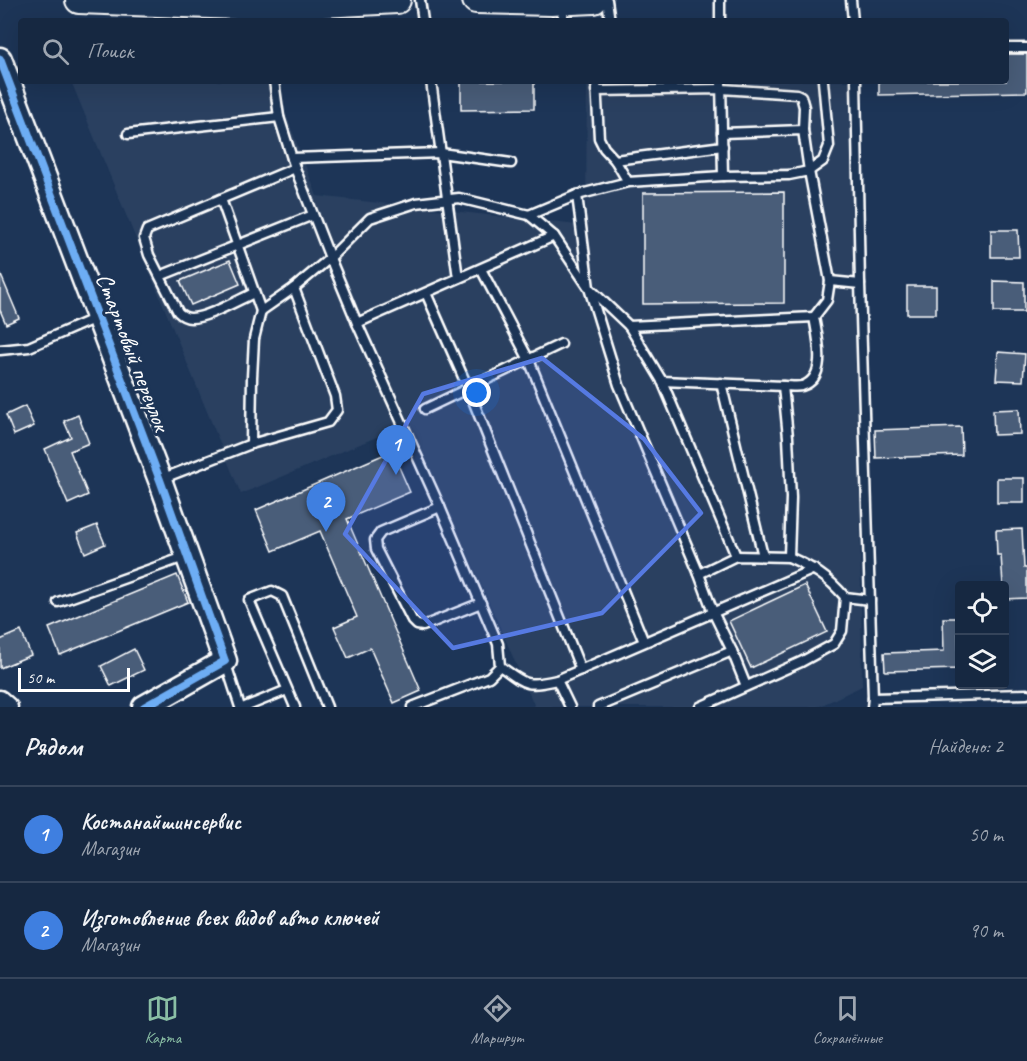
<!DOCTYPE html>
<html lang="ru">
<meta charset="utf-8">
<style>
:root{--surface:#162841;--page:#1f3048;--text:#f1f3f6;--muted:#9ea6b1;--line:#35445a;--accent:#8abfa5}
body{margin:0;font-family:Caveat,sans-serif;background:var(--page);color:var(--text)}
.controls{position:absolute;right:18px;bottom:18px;display:grid;overflow:hidden;border-radius:6px;box-shadow:0 6px 24px #0002}
.controls button{width:54px;height:54px;display:grid;place-items:center;padding:0;border:0;border-bottom:2px solid var(--line);background:var(--surface);color:var(--text);font:30px sans-serif}
.scale{position:absolute;left:18px;bottom:15px;width:112px;box-sizing:border-box;padding-left:6px;border:3px solid #fff;border-top:0;font-size:16px;line-height:21px;white-space:nowrap;color:#fff;-webkit-text-stroke:4px #1d3557;paint-order:stroke}
.you{position:absolute;left:477px;top:393px;width:21px;height:21px;margin:-15px;border:4px solid #fff;border-radius:50%;background:#1a73e8;box-shadow:0 0 0 9px #1a73e833}
.badge{display:grid;place-items:center;width:39px;height:39px;border-radius:50%;background:var(--accent);color:#fff;font-size:20px;font-weight:700}
.pin{position:absolute;translate:-50% -50px;filter:drop-shadow(0 2px 3px #0008)}
.pin::after{content:'';position:absolute;top:32px;width:21px;height:18px;background:inherit;clip-path:polygon(0 0,100% 0,50% 100%)}
.list{margin:0;padding:0;list-style:none}
h2{display:flex;justify-content:space-between;align-items:center;height:78px;margin:0;padding:0 24px;font-size:26px}
h2 small{font-size:20px;font-weight:400;color:var(--muted)}
.list li{display:grid;grid-template-columns:39px 1fr auto;gap:18px;align-items:center;box-sizing:border-box;height:96px;padding:0 24px;border-top:2px solid var(--line)}
.list b{display:block;font-size:22px;white-space:nowrap}
.list p{margin:0;font-size:20px;white-space:nowrap;color:var(--muted)}
.list em{font-size:20px;font-style:normal;color:var(--muted)}
.icon{flex:none;width:33px;height:33px;fill:none;stroke:currentColor;stroke-width:2;stroke-linecap:round;stroke-linejoin:round}
.map{position:relative;flex:none;width:1027px;height:707px;overflow:hidden}
.search{position:absolute;background:var(--surface);box-shadow:0 6px 24px #0002;left:18px;right:18px;top:18px;height:66px;display:flex;align-items:center;gap:15px;box-sizing:border-box;padding:0 21px;border-radius:6px;color:var(--muted);font-size:22px}
.sheet{height:270px;background:var(--surface)}
nav{display:flex;justify-content:space-around;align-items:center;box-sizing:border-box;height:84px;border-top:2px solid var(--line);background:var(--surface);font-size:16px;color:var(--muted)}
nav a{display:grid;justify-items:center;gap:3px}
nav .on{color:var(--accent)}
.map>svg:first-child{display:block}
</style>
<div class="map">
<svg width="1027" height="707" viewBox="0 0 1027 707">
<rect width="100%" height="100%" fill="#1d3557"/>
<filter id="ink" filterUnits="userSpaceOnUse"><feTurbulence type="fractalNoise" baseFrequency=".0167" numOctaves="2"/><feDisplacementMap in="SourceGraphic" scale="12" xChannelSelector="R" yChannelSelector="G"/><feConvolveMatrix kernelMatrix="1 2 1 2 8 2 1 2 1" color-interpolation-filters="sRGB"/></filter>
<g filter="url(#ink)">
<!-- built -->
<polygon fill="#2a4161" points="71,81 273,81 317,196 586,226 587,81 855,81 862,686 818,707 535,707 410,423 241,494"/>
<!-- building -->
<g fill="#4a5d79" stroke="#fff" stroke-width="1.5">
<polygon points="1006,54 1027,54 1027,92 879,95 879,81 1006,81"/>
<polygon points="461,81 534,81 534,109 461,110"/>
<polygon points="784,192 784,303 643,304 643,193"/>
<polygon points="991,230 1018,230 1019,257 991,257"/>
<polygon points="230,260 240,284 191,305 180,281"/>
<polygon points="0,273 19,318 6,324 0,310"/>
<polygon points="994,281 1024,282 1024,312 994,312"/>
<rect x="907" y="286" width="29" height="28"/>
<polygon points="998,352 1025,354 1023,381 996,380"/>
<polygon points="25,406 34,426 14,435 6,415"/>
<polygon points="1019,409 1020,434 994,435 993,410"/>
<polygon points="78,415 89,443 70,451 88,495 68,504 45,449 71,437 64,421"/>
<polygon points="961,427 962,455 876,458 875,430"/>
<polygon points="392,451 410,492 347,519 421,691 394,703 370,648 348,658 334,627 357,617 320,531 273,551 256,510"/>
<rect x="997" y="478" width="27" height="25"/>
<polygon points="97,525 105,544 85,553 77,533"/>
<polygon points="1022,529 1024,568 1027,568 1027,598 1005,599 1005,585 1003,585 1001,555 997,555 996,530"/>
<polygon points="177,575 188,602 60,655 49,628"/>
<polygon points="805,585 827,632 751,668 729,621"/>
<polygon points="943,618 958,618 959,669 885,671 884,653 944,651"/>
<polygon points="21,631 31,655 0,668 0,640"/>
<polygon points="134,649 144,670 111,686 101,666"/>
</g>
<g fill="none" stroke-linecap="round" stroke-linejoin="round">
<!-- lane casing -->
<g stroke="#fff" stroke-width="13">
<g id="lane">
<polyline points="420,0 423,21"/>
<polyline points="607,0 610,21"/>
<polyline points="720,0 720,21"/>
<polyline points="851,0 853,21"/>
<polyline points="563,21 563,5"/>
<polyline points="1006,48 1027,48"/>
<polyline points="274,81 279,117 295,168 330,258 357,323 440,507 498,644 500,666 489,677 412,707"/>
<polyline points="431,81 458,278"/>
<polyline points="596,81 599,138 604,148 615,160 628,182"/>
<polyline points="721,81 723,176"/>
<polyline points="856,81 860,284 873,698"/>
<polyline points="596,91 722,89 797,94 801,96 804,107 803,130"/>
<polyline points="722,133 803,130 809,171 823,161 829,146 823,81"/>
<polyline points="128,134 279,117"/>
<polyline points="292,158 441,153 511,163"/>
<polyline points="615,160 723,146"/>
<polyline points="577,195 589,288 619,385 699,574 713,612 732,651 746,686"/>
<polyline points="221,199 261,311"/>
<path d="M529,215L577,195L628,182L723,176L789,175L809,171L830,281L827,300L814,317C817,336 829,378 802,386C797,387 789,386 783,386L788,437L791,498L789,557C813,568 827,576 845,597L842,631L834,644L801,662L700,707"/>
<polyline points="481,269 529,360 644,642"/>
<polyline points="160,276 313,215"/>
<polyline points="830,281 860,284"/>
<path d="M254,293C238,300 207,318 191,318C186,318 181,315 178,312L149,255L144,238L147,230L295,168"/>
<polyline points="426,293 468,388 581,670"/>
<polyline points="357,323 554,236"/>
<polyline points="629,326 814,317"/>
<polyline points="0,350 29,347 98,317"/>
<polyline points="662,381 783,386"/>
<polyline points="721,383 763,556"/>
<polyline points="425,409 561,344"/>
<polyline points="251,444 328,422 337,410 335,396 294,288"/>
<polyline points="161,479 251,444 252,377 254,339 261,311 294,288 330,258 370,218 416,203 459,198 529,215 554,236 589,288 629,326 662,381 736,556"/>
<polyline points="440,507 381,532 375,540 376,549 412,620 417,625 423,626 481,603"/>
<polyline points="699,574 736,556 789,557"/>
<polyline points="845,597 870,600"/>
<polyline points="58,602 187,556"/>
<polyline points="225,661 240,707"/>
<path d="M500,666C526,685 526,687 557,680L570,707"/>
<polyline points="557,680 814,569"/>
<polyline points="245,707 287,690"/>
<polyline points="295,707 249,600 272,591 282,596 327,707"/>
<polyline points="598,707 732,651"/>
<polyline points="872,707 873,698 1027,694"/>
</g>
</g>
<!-- street casing -->
<g stroke="#fff" stroke-width="21">
<polyline id="street" points="0,699 9,707"/>
</g>
<!-- secondary casing -->
<g stroke="#fff" stroke-width="27">
<polyline id="secondary" points="0,59 160,480 225,661 144,707"/>
</g>
<!-- primary casing -->
<g stroke="#fff" stroke-width="30">
<g id="primary">
<polyline points="79,0 266,7 397,0"/>
<polyline points="476,0 551,2 594,0"/>
</g>
</g>
<!-- lane -->
<use href="#lane" stroke="#1d3557" stroke-width="8"/>
<!-- street -->
<use href="#street" stroke="#1d3557" stroke-width="16"/>
<!-- secondary -->
<use href="#secondary" stroke="#1d3557" stroke-width="22"/>
<!-- primary -->
<use href="#primary" stroke="#1d3557" stroke-width="26"/>
<!-- cycleway casing -->
<g stroke="#1d3557" stroke-width="11">
<polyline id="cycleway" points="0,59 160,480 225,661 144,707"/>
</g>
<!-- cycleway -->
<use href="#cycleway" stroke="#6dadf4" stroke-width="8"/>
</g>
</g>
<!-- marked area -->
<path fill="#567ae2" fill-opacity="0.2" stroke="#567ae2" stroke-width="4.5" stroke-linejoin="round" d="M542,358L644,439L701,513L602,613L453,648L345,534L423,394Z"/>
<g text-anchor="middle" stroke-width="6" stroke-linejoin="round" paint-order="stroke">
<!-- street labels -->
<g font-size="24" fill="#fff" stroke="#1d3557">
<text transform="translate(133 352) rotate(69)" y="8">Стартовый переулок</text>
</g>
</g>
</svg>
<div class="controls">
<button><svg class="icon" aria-label="locate" viewBox="0 0 24 24"><circle cx="12" cy="12" r="6"/><path d="M12 2v4M12 18v4M2 12h4M18 12h4"/></svg></button>
<button><svg class="icon" aria-label="layers" viewBox="0 0 24 24"><path d="M12 4l9 5-9 5-9-5zM3 14l9 5 9-5"/></svg></button>
</div>
<div class="scale">50 m</div>
<div class="you"></div>
<div class="pin badge" style="left:396px;top:475px;background:#3f7fe0">1</div>
<div class="pin badge" style="left:326px;top:532px;background:#3f7fe0">2</div>
<div class="search"><svg class="icon" aria-label="search" viewBox="0 0 24 24"><circle cx="10" cy="10" r="6"/><path d="M15 15l6 6"/></svg>Поиск</div>
</div>
<section class="sheet">
<h2>Рядом<small>Найдено: 2</small></h2>
<ul class="list">
<li><span class="badge" style="background:#3f7fe0">1</span><div><b>Костанайшинсервис</b><p>Магазин</p></div><em>50 m</em></li>
<li><span class="badge" style="background:#3f7fe0">2</span><div><b>Изготовление всех видов авто ключей</b><p>Магазин</p></div><em>90 m</em></li>
</ul>
</section>
<nav>
<a class="on"><svg class="icon" aria-label="map" viewBox="0 0 24 24"><path d="M3 6l6-2 6 2 6-2v14l-6 2-6-2-6 2zM9 4v14M15 6v14"/></svg>Карта</a>
<a><svg class="icon" aria-label="directions" viewBox="0 0 24 24"><path d="M12 3l9 9-9 9-9-9zM9 14v-3h6M13 9l2 2-2 2"/></svg>Маршрут</a>
<a><svg class="icon" aria-label="saved" viewBox="0 0 24 24"><path d="M7 4h10v16l-5-4-5 4z"/></svg>Сохранённые</a>
</nav>
